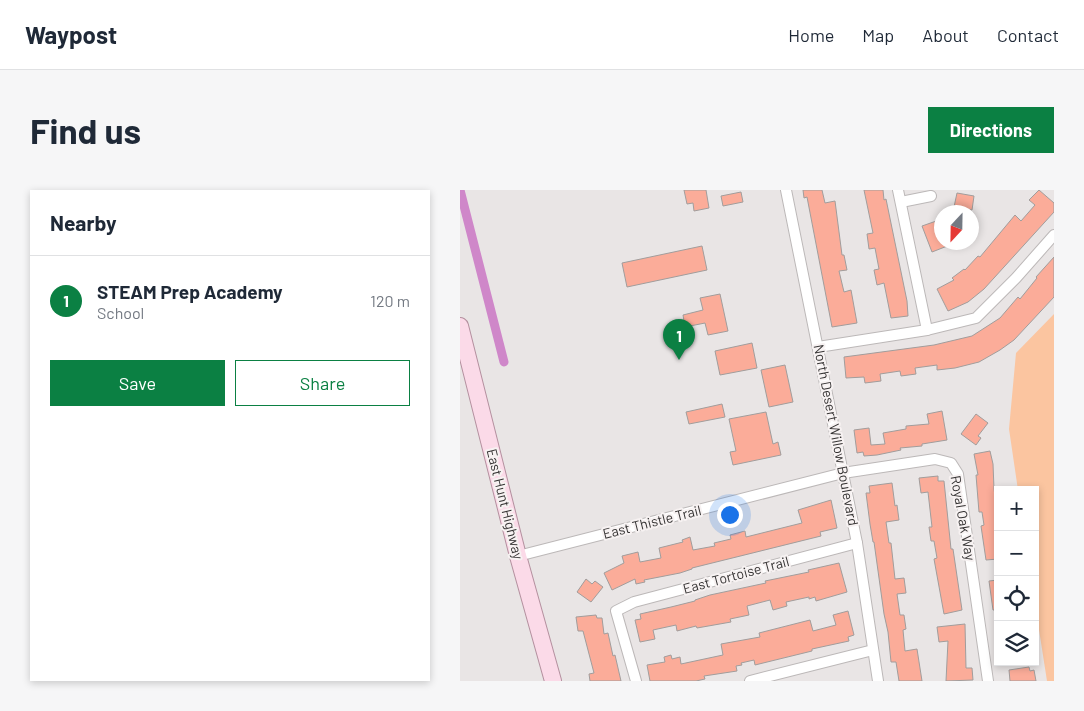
<!DOCTYPE html>
<meta charset="utf-8">
<style>
:root{--surface:#fff;--page:#f6f6f7;--text:#1f2937;--muted:#747a83;--line:#e0e1e3;--accent:#0b8043}
body{margin:0;font-family:Barlow,sans-serif;background:var(--page);color:var(--text)}
.controls{position:absolute;right:15px;bottom:15px;display:grid;overflow:hidden;border-radius:0px;box-shadow:0 2px 8px #0003}
.controls button{width:45px;height:45px;display:grid;place-items:center;padding:0;border:0;border-bottom:1px solid var(--line);background:var(--surface);color:var(--text);font:25px sans-serif}
.compass{position:absolute;left:474px;top:15px;width:45px;height:45px;border-radius:50%;background:var(--surface);box-shadow:0 2px 8px #0003;rotate:202deg}
.you{position:absolute;left:269px;top:324px;width:18px;height:18px;margin:-12px;border:4px solid #fff;border-radius:50%;background:#1a73e8;box-shadow:0 0 0 8px #1a73e833}
.badge{display:grid;place-items:center;width:32px;height:32px;border-radius:50%;background:var(--accent);color:#fff;font-size:16px;font-weight:700}
.pin{position:absolute;translate:-50% -41px;filter:drop-shadow(0 1px 2px #0008)}
.pin::after{content:'';position:absolute;top:26px;width:18px;height:15px;background:inherit;clip-path:polygon(0 0,100% 0,50% 100%)}
.list{margin:0;padding:0;list-style:none}
h2{display:flex;justify-content:space-between;align-items:center;height:65px;margin:0;padding:0 20px;font-size:21px}
h2 small{font-size:16px;font-weight:400;color:var(--muted)}
.list li{display:grid;grid-template-columns:32px 1fr auto;gap:15px;align-items:center;box-sizing:border-box;height:90px;padding:0 20px;border-top:1px solid var(--line)}
.list b{display:block;font-size:19px;white-space:nowrap}
.list p{margin:0;font-size:16px;white-space:nowrap;color:var(--muted)}
.list em{font-size:16px;font-style:normal;color:var(--muted)}
.actions{display:flex;gap:10px;padding:15px 20px}
.actions a{flex:1;padding:11px 0;border:1px solid var(--accent);border-radius:0px;text-align:center;font-size:18px;color:var(--accent)}
.actions .main{background:var(--accent);color:#fff}
.icon{flex:none;width:28px;height:28px;fill:none;stroke:currentColor;stroke-width:2;stroke-linecap:round;stroke-linejoin:round}
.map{position:relative;flex:none;width:594px;height:491px;overflow:hidden;border-radius:0px}
header{display:flex;align-items:center;gap:30px;box-sizing:border-box;height:70px;padding:0 25px;background:var(--surface);border-bottom:1px solid var(--line)}
header strong{font-size:24px}
nav{display:flex;gap:28px;margin-inline-start:auto;font-size:18px}
.intro{display:flex;align-items:center;justify-content:space-between;box-sizing:border-box;height:120px;padding:0 30px}
h1{margin:0;font-size:35px}
.button{padding:12px 22px;border-radius:0px;background:var(--accent);color:#fff;font-size:18px;font-weight:700}
main{display:flex;gap:30px;padding:0 30px}
aside{flex:1;background:var(--surface);border-radius:0px;box-shadow:0 2px 8px #0003}
.map>svg:first-child{display:block}
</style>
<header>
<strong>Waypost</strong>
<nav><a>Home</a><a>Map</a><a>About</a><a>Contact</a></nav>
</header>
<div class="intro"><h1>Find us</h1><a class="button">Directions</a></div>
<main>
<aside>
<h2>Nearby<small></small></h2>
<ul class="list">
<li><span class="badge">1</span><div><b>STEAM Prep Academy</b><p>School</p></div><em>120 m</em></li>
</ul>
<div class="actions"><a class="main">Save</a><a>Share</a></div>
</aside>
<div class="map">
<svg width="594" height="491" viewBox="0 0 594 491">
<rect width="100%" height="100%" fill="#e9e5e5"/>
<!-- green -->
<polygon fill="#fbc5a0" points="594,124 594,491 587,491 575,414 575,300 558,300 549,239 556,163"/>
<g fill="none" stroke-linecap="round" stroke-linejoin="round">
<!-- canal -->
<polyline stroke="#cf87c9" stroke-width="9" points="0,0 44,172"/>
</g>
<!-- building -->
<g fill="#fbac99" stroke="#a19d9c">
<polygon points="224,0 246,0 249,18 234,21 233,13 227,14"/>
<polygon points="343,0 362,0 365,13 375,11 382,65 384,65 387,80 379,81 384,102 391,100 397,133 372,137 347,7 344,8"/>
<polygon points="404,0 423,0 424,10 426,9 447,111 448,126 431,128 424,93 417,95 414,80 419,79 415,58 409,59 407,44 413,43"/>
<polygon points="579,0 594,13 594,22 524,99 508,112 488,121 477,99 494,90 492,88 504,79 505,80 518,66 520,67 555,25 561,31 575,15 569,10"/>
<polygon points="281,2 283,12 263,16 261,6"/>
<polygon points="497,3 514,6 512,20 494,17"/>
<polygon points="482,29 482,52 495,53 472,62 462,36"/>
<polygon points="242,56 247,80 167,97 162,73"/>
<polygon points="594,67 594,107 554,150 540,160 519,172 495,178 477,180 477,175 455,178 456,184 441,186 440,181 420,184 421,191 405,193 404,187 386,188 384,167 474,155 512,146 540,128 558,107 560,109 577,88 576,87"/>
<polygon points="260,104 268,141 248,145 245,133 225,137 223,125 243,120 240,108"/>
<polygon points="292,153 297,178 260,185 255,161"/>
<polygon points="325,175 333,212 309,217 301,180"/>
<polygon points="262,214 265,227 229,234 226,222"/>
<polygon points="482,221 487,250 462,254 462,256 440,258 441,260 417,265 404,266 403,262 397,263 394,240 409,238 411,255 425,254 423,243 446,239 446,236 469,234 467,224"/>
<polygon points="306,222 313,254 318,252 321,265 273,275 270,262 276,261 269,229"/>
<polygon points="516,224 528,233 518,246 521,248 516,255 501,244"/>
<polygon points="530,261 533,274 534,299 538,328 538,369 526,370 521,336 524,335 522,322 519,322 516,285 518,285 514,264"/>
<polygon points="478,286 478,291 484,291 491,359 493,359 502,420 484,424 474,369 477,368 474,351 471,351 469,337 472,337 468,302 461,303 459,288"/>
<polygon points="432,293 435,316 437,315 439,330 426,332 429,353 431,353 435,389 444,388 446,403 437,404 440,425 444,425 446,439 443,440 445,461 457,459 462,491 439,491 436,472 431,472 428,442 424,424 414,352 413,352 410,334 406,303 410,303 409,296"/>
<polygon points="371,310 377,338 360,342 361,346 232,378 232,379 220,383 184,390 185,392 176,394 175,389 152,400 144,383 164,373 162,366 178,362 180,372 201,368 199,358 223,352 222,350 230,347 233,360 255,356 254,353 271,349 270,345 285,341 286,347 342,333 338,320"/>
<polygon points="379,373 387,402 356,411 355,407 349,409 349,407 326,412 327,416 313,420 310,410 287,416 289,425 270,429 271,432 237,438 236,436 217,441 216,435 193,440 195,449 180,452 175,430 181,429 180,424 211,417 235,411 235,410 250,405 306,393 305,391 349,382 348,380"/>
<polygon points="126,389 132,394 135,391 143,397 131,412 117,402"/>
<polygon points="538,390 538,420 533,420 529,391"/>
<polygon points="388,421 394,445 388,447 389,451 352,459 352,461 295,475 294,470 281,473 282,475 276,476 277,481 244,486 245,489 236,491 190,491 187,475 205,472 204,467 211,465 212,469 220,467 221,474 263,465 261,454 300,447 299,443 350,430 353,441 376,435 373,425"/>
<polygon points="136,425 137,428 142,428 144,444 148,443 153,466 155,465 161,491 130,491 129,484 134,483 123,441 118,441 116,427"/>
<polygon points="505,434 506,478 512,478 513,490 486,491 488,451 479,452 477,437"/>
<polygon points="569,477 570,481 574,480 576,491 550,491 549,480"/>
</g>
<g fill="none" stroke-linecap="round" stroke-linejoin="round">
<!-- street casing -->
<g stroke="#bcb8b8" stroke-width="12">
<g id="street">
<polyline points="326,0 397,353 418,491"/>
<polyline points="438,0 467,140"/>
<polyline points="441,12 471,6"/>
<polyline points="358,157 467,140 516,128 556,88 594,45"/>
<polyline points="58,366 383,283 475,269 491,273 498,284 528,491"/>
<polyline points="176,491 156,421 174,412 397,353"/>
<polyline points="290,491 413,460"/>
</g>
</g>
<!-- primary casing -->
<g stroke="#b4909f" stroke-width="18">
<polyline id="primary" points="0,136 58,366 93,491"/>
</g>
<!-- street -->
<use href="#street" stroke="#fff" stroke-width="10"/>
<!-- primary -->
<use href="#primary" stroke="#fbdae8" stroke-width="16"/>
</g>
<g text-anchor="middle" stroke-width="4" stroke-linejoin="round" paint-order="stroke">
<!-- street labels -->
<g font-size="14" fill="#353333" stroke="#f7f2f2">
<text transform="translate(376 245) rotate(79)" y="5">North Desert Willow Boulevard</text>
<text transform="translate(45 314) rotate(76)" y="5">East Hunt Highway</text>
<text transform="translate(503 328) rotate(80)" y="5">Royal Oak Way</text>
<text transform="translate(192 332) rotate(-14)" y="5">East Thistle Trail</text>
<text transform="translate(276 385) rotate(-15)" y="5">East Tortoise Trail</text>
</g>
</g>
</svg>
<div class="controls">
<button>+</button>
<button>−</button>
<button><svg class="icon" aria-label="locate" viewBox="0 0 24 24"><circle cx="12" cy="12" r="6"/><path d="M12 2v4M12 18v4M2 12h4M18 12h4"/></svg></button>
<button><svg class="icon" aria-label="layers" viewBox="0 0 24 24"><path d="M12 4l9 5-9 5-9-5zM3 14l9 5 9-5"/></svg></button>
</div>
<svg class="compass" viewBox="-18 -18 36 36"><path d="M0-13l5 13h-10z" fill="#e53935"/><path d="M0 13l5-13h-10z" fill="#747a83"/></svg>
<div class="you"></div>
<div class="pin badge" style="left:219px;top:170px">1</div>
</div>
</main>
